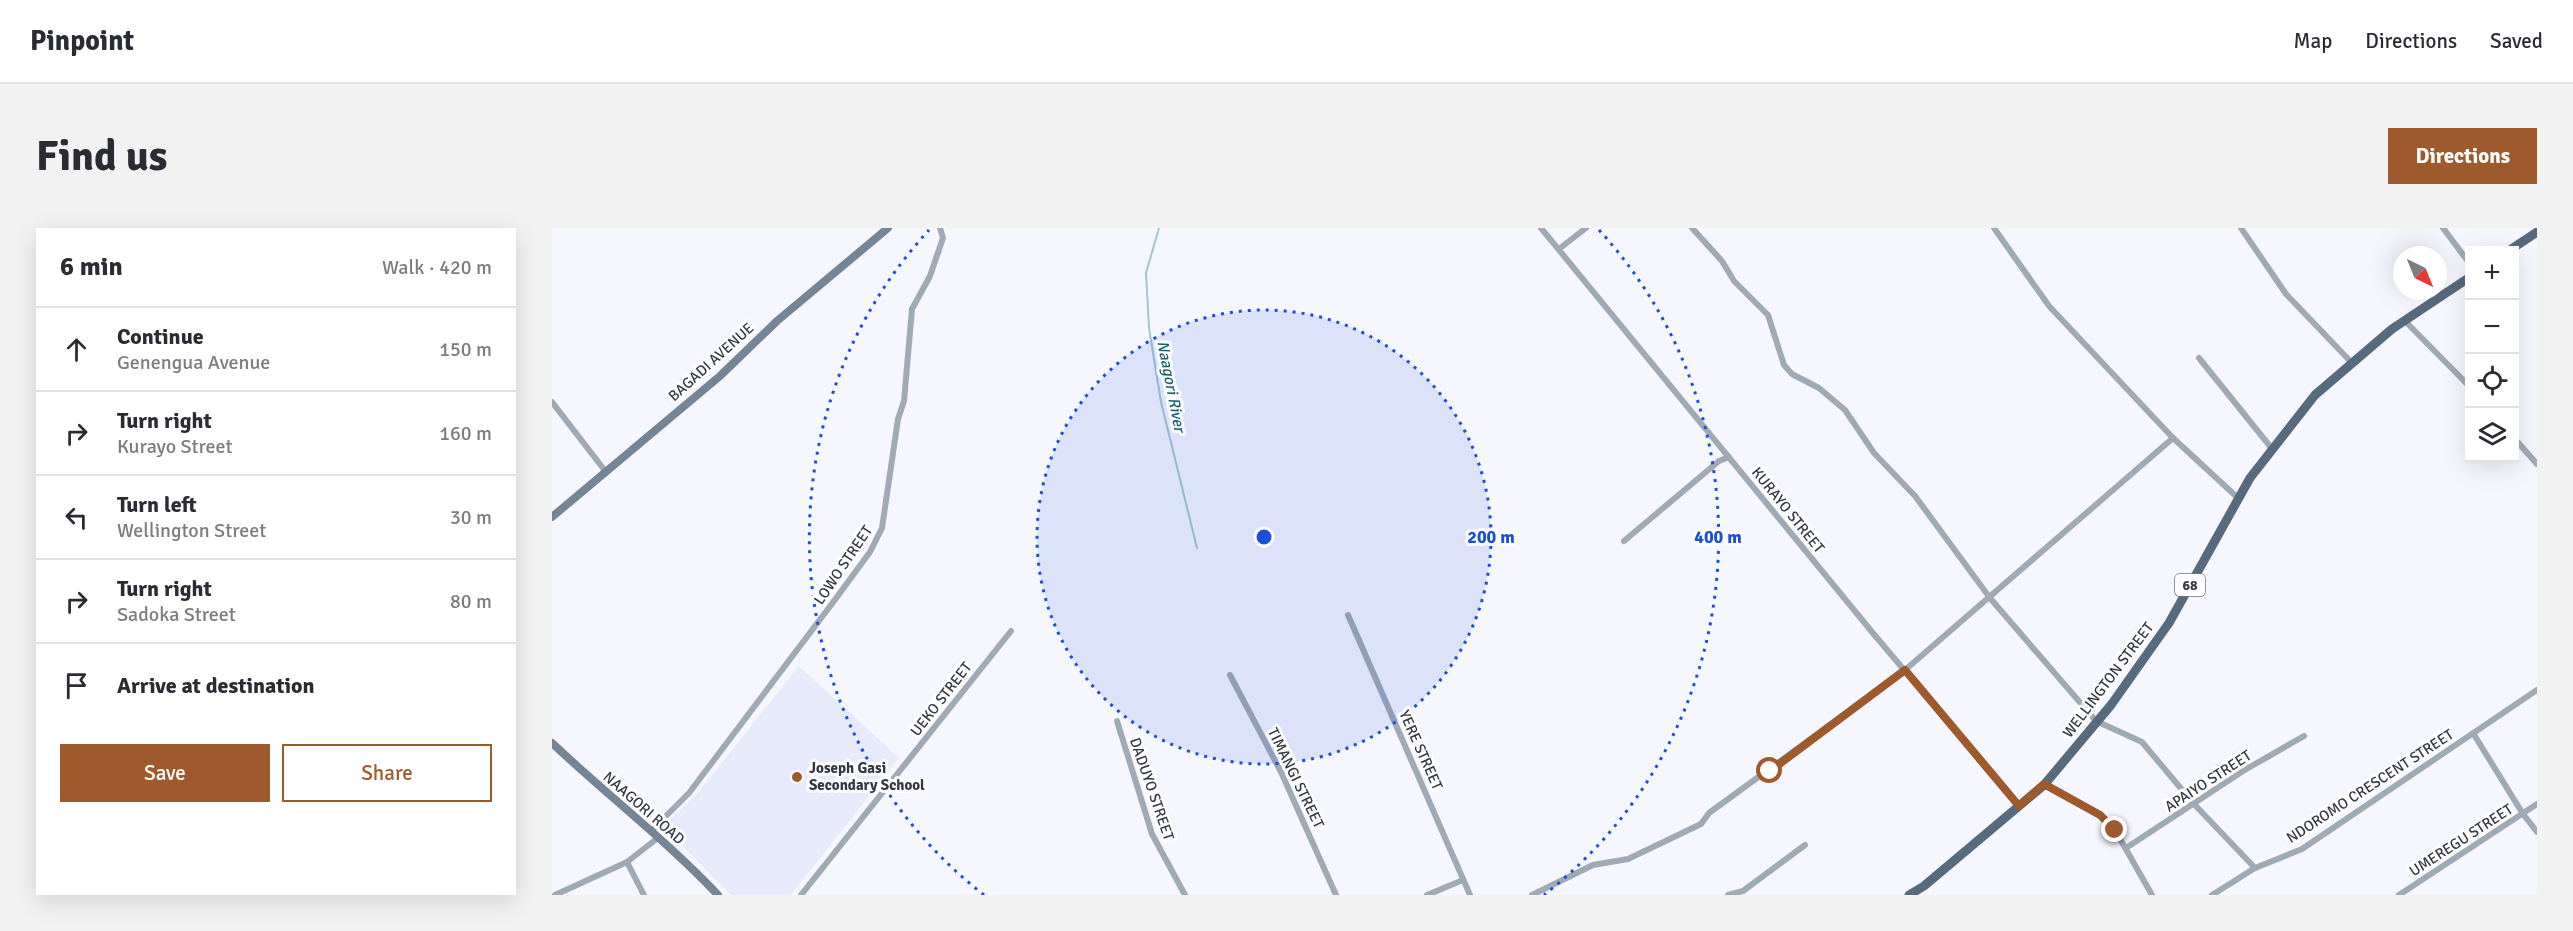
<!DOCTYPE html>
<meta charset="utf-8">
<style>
:root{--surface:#fff;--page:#f2f2f3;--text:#2b2b33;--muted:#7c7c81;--line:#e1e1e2;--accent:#9e592c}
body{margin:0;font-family:Signika,sans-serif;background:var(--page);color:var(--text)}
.controls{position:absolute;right:18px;top:18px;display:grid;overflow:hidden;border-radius:0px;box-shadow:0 6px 24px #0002}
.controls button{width:54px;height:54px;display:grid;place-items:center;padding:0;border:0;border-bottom:2px solid var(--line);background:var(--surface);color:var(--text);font:30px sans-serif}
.compass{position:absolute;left:1841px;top:18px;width:54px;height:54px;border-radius:50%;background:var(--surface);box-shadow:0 6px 24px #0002;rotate:137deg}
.stop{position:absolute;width:18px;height:18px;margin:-14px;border:4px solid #9e592c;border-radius:50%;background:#fff}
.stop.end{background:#9e592c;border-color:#fff;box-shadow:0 2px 6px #0008}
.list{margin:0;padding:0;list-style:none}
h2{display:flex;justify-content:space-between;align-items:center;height:78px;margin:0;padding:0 24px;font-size:26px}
h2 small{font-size:20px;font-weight:400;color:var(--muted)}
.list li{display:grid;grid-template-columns:39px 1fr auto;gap:18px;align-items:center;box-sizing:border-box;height:84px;padding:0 24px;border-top:2px solid var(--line)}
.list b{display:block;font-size:22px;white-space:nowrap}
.list p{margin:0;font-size:20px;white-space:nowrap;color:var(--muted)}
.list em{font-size:20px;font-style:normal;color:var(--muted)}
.actions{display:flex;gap:12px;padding:18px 24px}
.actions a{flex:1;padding:14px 0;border:2px solid var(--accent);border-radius:0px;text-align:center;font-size:21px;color:var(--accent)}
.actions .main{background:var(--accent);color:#fff}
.icon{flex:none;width:33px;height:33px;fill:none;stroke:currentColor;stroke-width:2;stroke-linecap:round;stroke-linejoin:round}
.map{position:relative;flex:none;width:1985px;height:667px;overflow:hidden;border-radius:0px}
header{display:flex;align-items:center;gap:36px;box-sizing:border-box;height:84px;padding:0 30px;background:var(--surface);border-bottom:2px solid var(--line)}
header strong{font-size:28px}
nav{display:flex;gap:33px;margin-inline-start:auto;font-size:21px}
.intro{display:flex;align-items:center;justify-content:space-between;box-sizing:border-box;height:144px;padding:0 36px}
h1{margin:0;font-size:42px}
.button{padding:15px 27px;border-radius:0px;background:var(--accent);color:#fff;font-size:21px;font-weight:700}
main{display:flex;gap:36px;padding:0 36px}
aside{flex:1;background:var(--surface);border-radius:0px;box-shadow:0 6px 24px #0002}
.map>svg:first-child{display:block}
</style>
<header>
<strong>Pinpoint</strong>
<nav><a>Map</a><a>Directions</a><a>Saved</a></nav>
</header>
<div class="intro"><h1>Find us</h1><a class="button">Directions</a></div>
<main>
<aside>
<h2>6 min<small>Walk · 420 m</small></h2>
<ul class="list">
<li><svg class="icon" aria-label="ahead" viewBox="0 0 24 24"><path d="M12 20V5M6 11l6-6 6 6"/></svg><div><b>Continue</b><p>Genengua Avenue</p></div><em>150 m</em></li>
<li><svg class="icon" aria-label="right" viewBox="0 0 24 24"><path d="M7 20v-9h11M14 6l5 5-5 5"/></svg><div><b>Turn right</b><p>Kurayo Street</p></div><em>160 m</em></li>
<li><svg class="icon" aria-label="left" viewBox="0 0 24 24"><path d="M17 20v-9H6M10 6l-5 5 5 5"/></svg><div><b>Turn left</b><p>Wellington Street</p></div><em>30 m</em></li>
<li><svg class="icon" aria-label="right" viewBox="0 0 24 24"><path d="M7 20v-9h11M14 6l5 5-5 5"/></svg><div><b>Turn right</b><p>Sadoka Street</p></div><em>80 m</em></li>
<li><svg class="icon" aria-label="arrive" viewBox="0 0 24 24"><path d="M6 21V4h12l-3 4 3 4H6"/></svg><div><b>Arrive at destination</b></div></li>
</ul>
<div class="actions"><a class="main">Save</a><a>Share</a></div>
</aside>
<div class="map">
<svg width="1985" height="667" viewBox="0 0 1985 667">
<rect width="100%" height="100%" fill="#f6f7fe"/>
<!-- built -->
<polygon fill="#e7eafb" points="247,438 347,530 239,667 179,667 111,598 144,567"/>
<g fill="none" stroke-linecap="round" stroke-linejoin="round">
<!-- stream -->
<polyline stroke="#a1c7d5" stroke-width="2" points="607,0 594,45 597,100 609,174 645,320"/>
<!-- street -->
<g stroke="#a0aab5" stroke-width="6">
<polyline points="989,0 1320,404 1467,578"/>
<polyline points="1140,0 1170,33 1182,53 1216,87 1232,137 1240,146 1267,160 1293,182 1322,225 1363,268 1438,370 1544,493 1590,514 1642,576 1703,640"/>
<polyline points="1442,0 1497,78 1621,210 1686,270"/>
<polyline points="1689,0 1734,66 1800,135"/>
<polyline points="1891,0 1918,36"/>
<polyline points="1007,21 1034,0"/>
<polyline points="1854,94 1918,159"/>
<polyline points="1647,130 1721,222"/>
<polyline points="0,174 54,244"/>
<polyline points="1962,210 1985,236"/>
<polyline points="1072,313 1167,233 1177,229"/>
<polyline points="796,387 918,667"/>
<polyline points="678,447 729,544 784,667"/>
<polyline points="565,493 600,606 633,667"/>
<polyline points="1921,505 1971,586 1985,604"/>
<polyline points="1492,557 1548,587 1563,602 1600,667"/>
<polyline points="100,602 137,565 285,369 318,324 330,300 346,191 352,173 360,81 378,48 391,10 388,0"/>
<polyline points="1574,620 1691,543 1752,508"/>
<polyline points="75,634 92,667"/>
<polyline points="3,667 75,634 107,609"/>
<polyline points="249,667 459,403"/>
<polyline points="875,667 911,652"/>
<polyline points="980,667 1041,637 1076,631 1149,596 1157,585 1353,442 1621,210"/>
<polyline points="1176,667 1191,663 1253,617"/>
<polyline points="1660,667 1703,640 1750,621 1985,462"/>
<polyline points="1847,667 1985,576"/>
</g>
<!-- secondary -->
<g stroke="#758595" stroke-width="8">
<polyline points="0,289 168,148 225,93 336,0"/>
<path d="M0,515C55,567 114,612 166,667"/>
</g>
<!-- primary -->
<g stroke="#586a7d" stroke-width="9">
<polyline points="1958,22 1985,4"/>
<polyline points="1357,667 1372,658 1492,557 1559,477 1617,395 1698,250 1763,167 1840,101 1918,49"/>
</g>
</g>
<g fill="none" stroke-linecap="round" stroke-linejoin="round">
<!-- route -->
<polyline stroke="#9e592c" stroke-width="8" points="1218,543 1353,442 1467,578 1492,556 1548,587 1563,602"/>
</g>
<!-- distance rings -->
<circle cx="712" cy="309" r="227" fill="#1d4ed8" fill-opacity=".12"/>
<g fill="none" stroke="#1d4ed8" stroke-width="3" stroke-dasharray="3 6">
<circle cx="712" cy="309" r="227"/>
<path d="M432 667A454 454 0 0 1 377 2M1047 2A454 454 0 0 1 992 667"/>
</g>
<!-- markers -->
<circle fill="#9e592c" stroke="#fff" stroke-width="2" cx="245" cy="549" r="6"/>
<g text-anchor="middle" stroke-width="6" stroke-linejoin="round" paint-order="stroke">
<!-- shield labels -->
<rect fill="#fff" stroke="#72737c" stroke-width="1.5" x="1623" y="346" width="30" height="22" rx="4.5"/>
<g font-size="14" font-weight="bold" fill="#353744">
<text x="1638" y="362">68</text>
</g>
<!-- street labels -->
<g font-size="15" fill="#353744" stroke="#fff">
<text transform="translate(159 134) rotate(-42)" y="5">BAGADI AVENUE</text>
<text transform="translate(1236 282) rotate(51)" y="5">KURAYO STREET</text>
<text transform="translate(291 337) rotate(-56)" y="5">LOWO STREET</text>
<text transform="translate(1556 452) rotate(-53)" y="5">WELLINGTON STREET</text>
<text transform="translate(389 471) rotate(-52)" y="5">UEKO STREET</text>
<text transform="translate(869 522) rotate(66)" y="5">YERE STREET</text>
<text transform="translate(744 550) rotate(64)" y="5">TIMANGI STREET</text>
<text transform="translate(1656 553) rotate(-33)" y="5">APAIYO STREET</text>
<text transform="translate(1818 558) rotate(-33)" y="5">NDOROMO CRESCENT STREET</text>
<text transform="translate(600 561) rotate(71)" y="5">DADUYO STREET</text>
<text transform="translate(92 580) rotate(41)" y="5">NAAGORI ROAD</text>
<text transform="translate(1909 612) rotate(-33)" y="5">UMEREGU STREET</text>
</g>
<!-- poi labels -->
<g font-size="15" font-weight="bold" fill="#353744" stroke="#fff" text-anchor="start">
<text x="257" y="545">Joseph Gasi<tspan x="257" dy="17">Secondary School</tspan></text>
</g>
<!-- water labels -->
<g font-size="16" font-style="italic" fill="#195f74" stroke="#fff">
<text transform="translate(620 158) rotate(79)" y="6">Naagori River</text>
</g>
</g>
<circle cx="712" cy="309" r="9" fill="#1d4ed8" stroke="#fff" stroke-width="3"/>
<g font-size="18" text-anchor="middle" font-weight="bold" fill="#1d4ed8" stroke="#fff" stroke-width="6" stroke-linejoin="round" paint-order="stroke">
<text x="939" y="315">200 m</text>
<text x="1166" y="315">400 m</text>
</g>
</svg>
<div class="controls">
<button>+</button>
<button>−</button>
<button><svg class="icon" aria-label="locate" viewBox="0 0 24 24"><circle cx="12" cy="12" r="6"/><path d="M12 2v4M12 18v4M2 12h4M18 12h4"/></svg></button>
<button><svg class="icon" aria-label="layers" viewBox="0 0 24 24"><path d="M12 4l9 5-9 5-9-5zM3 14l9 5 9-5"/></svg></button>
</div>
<svg class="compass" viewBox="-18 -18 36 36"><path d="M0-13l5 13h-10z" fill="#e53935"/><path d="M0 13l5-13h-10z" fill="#7c7c81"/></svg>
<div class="stop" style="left:1218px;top:543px"></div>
<div class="stop end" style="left:1563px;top:602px"></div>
</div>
</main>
